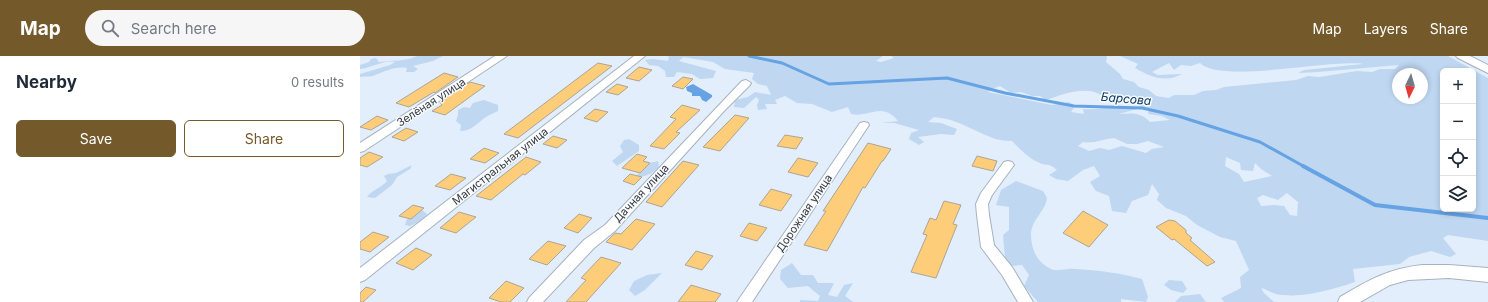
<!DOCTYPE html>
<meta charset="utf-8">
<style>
:root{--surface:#fff;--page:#f6f6f7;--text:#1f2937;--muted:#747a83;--line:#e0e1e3;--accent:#745a2b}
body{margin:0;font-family:Inter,sans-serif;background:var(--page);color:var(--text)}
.controls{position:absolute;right:12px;top:12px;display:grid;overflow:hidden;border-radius:6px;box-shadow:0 2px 6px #0003}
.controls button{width:36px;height:36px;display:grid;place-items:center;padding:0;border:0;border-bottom:1px solid var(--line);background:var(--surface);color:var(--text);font:20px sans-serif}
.compass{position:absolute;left:1032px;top:12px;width:36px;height:36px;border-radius:50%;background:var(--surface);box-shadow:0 2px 6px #0003;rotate:185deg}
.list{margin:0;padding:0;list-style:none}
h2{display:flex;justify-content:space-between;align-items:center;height:52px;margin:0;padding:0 16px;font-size:17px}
h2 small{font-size:13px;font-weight:400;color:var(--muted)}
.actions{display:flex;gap:8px;padding:12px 16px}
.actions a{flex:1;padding:9px 0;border:1px solid var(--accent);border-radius:6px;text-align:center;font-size:14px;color:var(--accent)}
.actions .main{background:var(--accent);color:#fff}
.icon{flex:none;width:22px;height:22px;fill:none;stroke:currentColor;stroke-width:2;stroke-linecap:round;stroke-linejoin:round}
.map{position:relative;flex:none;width:1128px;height:246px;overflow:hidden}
header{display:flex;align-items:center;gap:24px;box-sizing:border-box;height:56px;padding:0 20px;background:var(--accent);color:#fff}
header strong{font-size:19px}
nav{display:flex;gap:22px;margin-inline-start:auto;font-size:14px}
.search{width:280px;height:36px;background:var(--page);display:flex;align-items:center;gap:10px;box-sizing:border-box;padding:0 14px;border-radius:22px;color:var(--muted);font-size:15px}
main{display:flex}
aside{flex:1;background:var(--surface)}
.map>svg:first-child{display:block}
</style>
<header>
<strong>Map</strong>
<div class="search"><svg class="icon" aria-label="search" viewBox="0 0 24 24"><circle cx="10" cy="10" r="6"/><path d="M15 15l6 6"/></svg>Search here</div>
<nav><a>Map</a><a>Layers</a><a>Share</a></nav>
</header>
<main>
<aside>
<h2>Nearby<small>0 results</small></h2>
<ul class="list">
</ul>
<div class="actions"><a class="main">Save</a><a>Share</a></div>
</aside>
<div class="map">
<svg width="1128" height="246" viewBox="0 0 1128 246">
<rect width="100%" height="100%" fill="#e2eefb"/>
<!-- green -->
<g fill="#bfd7f1" fill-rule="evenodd">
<path d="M57,0H83L73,5L53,10L58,13L54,16H46L47,12C35,10 23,16 13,20C9,21 4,20 0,21V18L30,9L35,6C25,3 11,12 0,13V9L9,6L11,3L16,2L19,6C33,4 44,6 57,0Z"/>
<path d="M307,0H523L516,5L521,6L534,2L531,0H747L746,6L760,18L763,23L774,26L779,31L789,34L796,40L809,42L814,39H834L843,35L856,34L864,31L936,24L948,20L959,21L997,15L1012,16L1020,13H1035L1039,9L958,16L938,17L944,14L1003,8C971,3 861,28 840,7L831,10L821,9L814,14L809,7L792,16L798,19L822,18C805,27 791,21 775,12L778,8L760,0H1088L1128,22V185L1088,179L1083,182L1096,198L1090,201L1071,195L1049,201L1040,208L993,213L995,226C971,234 941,243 916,238C911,237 906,233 901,232L904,237L914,246H864L861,242L881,232L880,221L889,214L876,185L860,181L837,169L826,160L806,152L797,144L799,138L792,128L788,139L772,145L766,157L752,155L749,140L736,135L730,126L740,120L734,110L723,114L708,125L696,123L689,119L697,114C688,106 688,111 680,107C669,103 660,93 652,85C632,86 614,72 596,66C589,63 581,62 574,61L568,66L581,67L597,73L594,79L581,78L558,81L564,86L559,89L549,83L551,77L559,74L534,67H521L538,65C521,45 510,62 491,58L488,51L472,56L452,48L437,47L425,40L415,44L417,48H405L407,53L398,54L397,49L399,44L396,41L384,52L374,51L375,44L388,41L395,36L411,39L407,30L398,28L392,23L394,17L365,13L353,6L323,1L319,5L356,15L353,22L340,23L332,18L317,16L314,21H306L305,15L298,10L289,9L285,4L293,3L308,5L309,1ZM1083,15H1113V153H1083ZM1038,18H1062V42H1038ZM640,30L651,37L661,36L672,40H680L685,44C699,40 714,33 729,35C742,36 745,46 762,41L765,44L775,43L778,46L777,50L789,53L788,58L802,60L810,64L790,66C781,56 771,57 759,58L777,53C759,47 741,55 723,53L724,58L711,56L715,50L709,46L692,49L628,36L632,33ZM754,82L767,88H777L788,85L804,91L792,93L786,97L762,90L749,94L740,92L729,95L718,90L723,86C734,88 743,83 754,82ZM866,101L880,107L881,114L893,115L895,107L901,113L912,120L884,126L879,118L865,110ZM927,137L938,146L937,160L930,159L924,150L915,149L901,150L897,142L903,139L918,144Z"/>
<path d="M124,44L138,49V55C134,57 129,59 126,61C117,67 112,75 100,75L101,69L96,65L98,59V54L104,51L110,52L113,47Z"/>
<polygon points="269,83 279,89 279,95 257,110 252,105 263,96 260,90 264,84"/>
<path d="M298,105L299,111C292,117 286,122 276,120L290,107Z"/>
<path d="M52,109L50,113L37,121L32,129L15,142L7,141C12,134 21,132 27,125L24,120L28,118L36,117Z"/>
<path d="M656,125L683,135L687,142C685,156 672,163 671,178C671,192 676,206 691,213C697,216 708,212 715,213C738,214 760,217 782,223L788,241L786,246L761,243V246H678L664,230L669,219L662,209L652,210L645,202L643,179L649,174V151L636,149L641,134Z"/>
<polygon points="62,154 67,158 62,164 50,170 45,169 47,163 51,163"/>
<polygon points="432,207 441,219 453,219 458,227 474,227 468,239 477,241 484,229 493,227 485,240 493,246 440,246 440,244 458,245 460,240 448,230 428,232 420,223 421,214"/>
<polygon points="302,217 285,234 275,240 269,234 274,225 287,219"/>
<polygon points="809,224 822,225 827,233 823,237 811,234 804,229"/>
<polygon points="840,238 846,246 815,246 821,240"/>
</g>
<!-- water -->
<polygon fill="#65a3e4" points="333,28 352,39 352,41 346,46 342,44 340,40 332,40 332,37 327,35 326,31"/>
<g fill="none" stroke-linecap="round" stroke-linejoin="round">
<!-- stream-far1 -->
<polyline stroke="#65a3e4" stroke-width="3" points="389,0 422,7 469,28 587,22 645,37 714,50 782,52 818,60 900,86 945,111"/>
<!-- stream -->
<polyline stroke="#65a3e4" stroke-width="4" points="943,110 1015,149 1128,162"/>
</g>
<!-- building -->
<g fill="#fdcd7a" stroke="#ada496">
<polygon points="238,7 252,10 158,82 144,78"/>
<polygon points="279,11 292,14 279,25 266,22"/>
<polygon points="84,17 98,21 75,37 74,36 49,51 36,47"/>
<polygon points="323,21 333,23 323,33 312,30"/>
<polygon points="110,26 125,30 85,59 72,55 82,49 80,46"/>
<polygon points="257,28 268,31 258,39 246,36"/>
<polygon points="322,49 340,54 316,76 320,77 304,93 290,90 316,63 310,61"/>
<polygon points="235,53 248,56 237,66 224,62"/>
<polygon points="375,59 389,62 360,95 343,91"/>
<polygon points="17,60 28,64 11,74 0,71"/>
<polygon points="46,72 58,76 44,85 32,81"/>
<polygon points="425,79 443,82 436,93 417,90"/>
<polygon points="193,80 207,84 197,92 183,88"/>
<polygon points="508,87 531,93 523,105 522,105 505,132 503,131 467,195 444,189 466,155 463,155"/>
<polygon points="124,92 139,97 125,107 110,103"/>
<polygon points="9,96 23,101 7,111 0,109 0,102"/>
<polygon points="277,98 287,101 283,105 290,107 280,117 262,112"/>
<polygon points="617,100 637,105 633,115 612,110"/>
<polygon points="166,101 181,106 165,119 163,118 131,144 116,140"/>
<polygon points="438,102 458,107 448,121 428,116"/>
<polygon points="323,105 339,109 302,151 286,146"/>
<polygon points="91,118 106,122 90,134 75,130"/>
<polygon points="270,118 282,121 274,129 263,125"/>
<polygon points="411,133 432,139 421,155 399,149"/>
<polygon points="584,145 601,149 593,168 597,169 576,222 551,216 567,179 563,178 570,162 576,164"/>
<polygon points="53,149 64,152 51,163 39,160"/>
<polygon points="723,155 748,169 729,191 703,177"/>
<polygon points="99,156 116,161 96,177 80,172"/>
<polygon points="219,158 232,162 218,177 204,172"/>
<polygon points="276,163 295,168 272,194 246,186 255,177 261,178"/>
<polygon points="809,164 815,165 826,174 826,177 832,182 830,184 855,206 847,210 814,183 812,184 796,171"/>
<polygon points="389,167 407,172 397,185 380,180"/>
<polygon points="13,176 29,181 10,196 0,193 0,186"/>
<polygon points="188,185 206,190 187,209 169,203"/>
<polygon points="56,192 72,199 53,214 36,207"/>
<polygon points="336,195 353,200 342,214 325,209"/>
<polygon points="241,201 261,207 226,246 206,246 226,224 221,222"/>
<polygon points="146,225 164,232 150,246 141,246 129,242"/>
<polygon points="331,229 361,238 355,246 318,246"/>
<polygon points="6,231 16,234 3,246 0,246 0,237"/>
</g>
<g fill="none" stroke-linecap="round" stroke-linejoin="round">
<!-- minor casing -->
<g stroke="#a7b2bf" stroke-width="2">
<g id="minor">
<polygon points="135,0 147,0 4,95 0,96 0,87"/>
<polygon points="274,0 285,0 5,224 0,226 0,212"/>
<polygon points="386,24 391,27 390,29 364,55 255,175 234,192 183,246 167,246 169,242 224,184 245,169 382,25"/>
<polygon points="504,66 508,67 509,69 392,246 377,246 500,67"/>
<polygon points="648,105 652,106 654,109 632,139 628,148 629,159 634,189 652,211 673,246 658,246 642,219 621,191 617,159 616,148 621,137 644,106"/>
</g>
</g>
<!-- tertiary casing -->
<g stroke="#a7b2bf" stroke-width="2">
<g id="tertiary">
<polygon points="1096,0 1110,0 1128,9 1128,17 1098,2"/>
<path d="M1062,209H1089L1128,212V226L1089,222L1048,224L1030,229L1000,246H978L980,241C1009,224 1027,213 1062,209Z"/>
</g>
</g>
<!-- minor -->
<use href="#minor" fill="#fff" fill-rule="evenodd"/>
<!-- tertiary -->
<use href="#tertiary" fill="#fff" fill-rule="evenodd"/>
</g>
<g text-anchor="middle" stroke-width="3" stroke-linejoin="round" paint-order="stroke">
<!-- street labels -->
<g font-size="11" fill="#373b41" stroke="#f7fafc">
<text transform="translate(71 46) rotate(-33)" y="4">Зелёная улица</text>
<text transform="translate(140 110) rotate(-38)" y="4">Магистральная улица</text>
<text transform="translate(281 137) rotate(-47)" y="4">Дачная улица</text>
<text transform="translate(444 157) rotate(-56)" y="4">Дорожная улица</text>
</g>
<!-- water labels -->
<g font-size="12" font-style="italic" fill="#0a3761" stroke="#f7fafc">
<text transform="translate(766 43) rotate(5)" y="4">Барсова</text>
</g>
</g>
</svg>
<div class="controls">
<button>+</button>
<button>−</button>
<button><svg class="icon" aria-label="locate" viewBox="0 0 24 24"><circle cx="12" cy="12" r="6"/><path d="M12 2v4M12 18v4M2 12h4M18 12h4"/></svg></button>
<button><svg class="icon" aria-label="layers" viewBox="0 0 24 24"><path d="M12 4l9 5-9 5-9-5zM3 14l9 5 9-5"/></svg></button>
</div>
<svg class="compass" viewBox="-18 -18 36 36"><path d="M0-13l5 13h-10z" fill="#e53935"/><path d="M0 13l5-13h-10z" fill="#747a83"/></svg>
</div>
</main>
